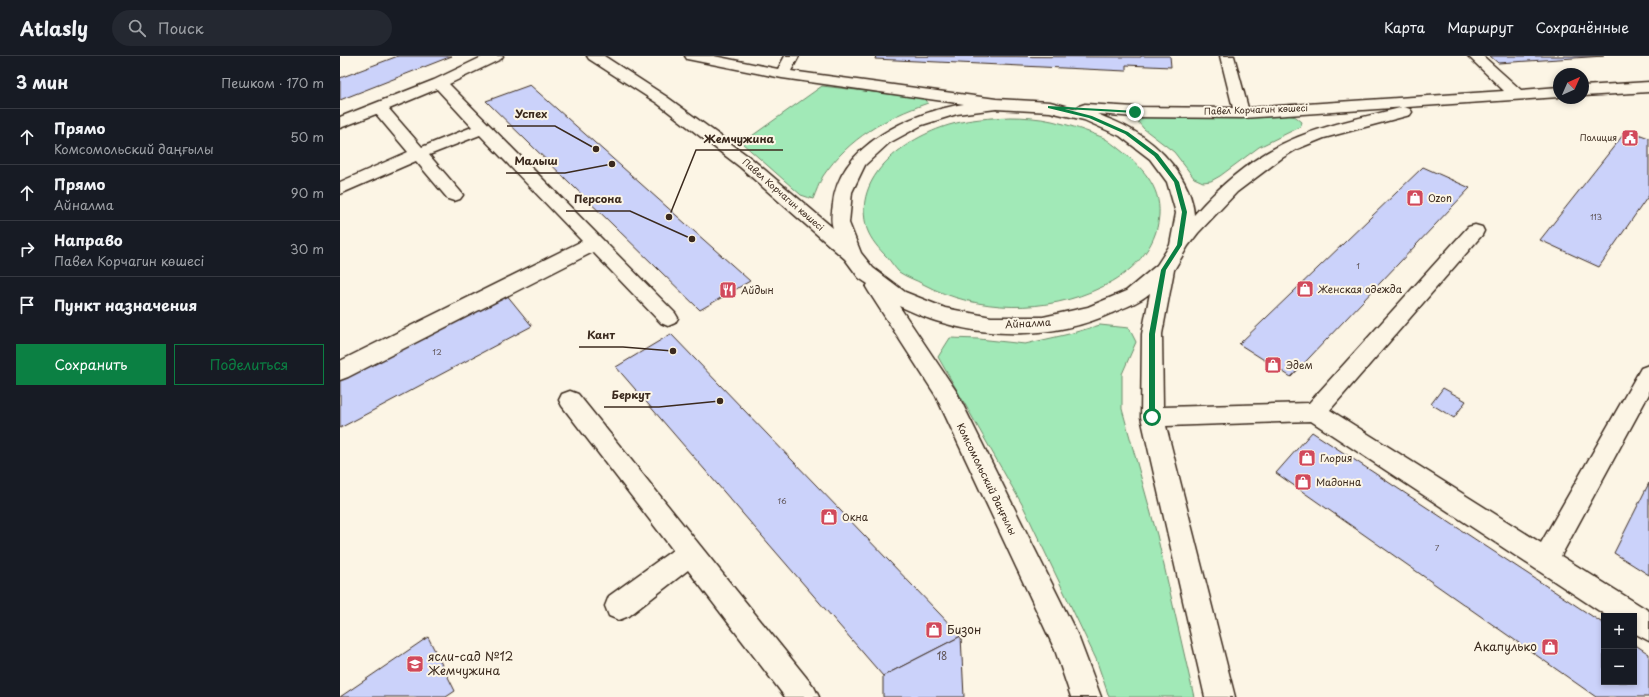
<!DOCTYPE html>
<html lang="ru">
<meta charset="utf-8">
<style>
:root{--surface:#171b24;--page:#242831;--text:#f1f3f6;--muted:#9ea1a6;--line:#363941;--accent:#0b8043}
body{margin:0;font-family:"Playpen Sans",sans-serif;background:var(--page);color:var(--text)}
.controls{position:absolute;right:12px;bottom:12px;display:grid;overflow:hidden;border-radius:0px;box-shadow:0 2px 6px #0003}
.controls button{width:36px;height:36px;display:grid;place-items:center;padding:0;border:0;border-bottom:1px solid var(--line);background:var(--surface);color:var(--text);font:20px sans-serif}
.compass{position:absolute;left:1213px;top:12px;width:36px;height:36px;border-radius:50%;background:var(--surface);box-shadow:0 2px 6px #0003;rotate:45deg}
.stop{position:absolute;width:12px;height:12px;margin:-9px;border:3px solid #0b8043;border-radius:50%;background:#fff}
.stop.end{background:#0b8043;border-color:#fff;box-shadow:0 1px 4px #0008}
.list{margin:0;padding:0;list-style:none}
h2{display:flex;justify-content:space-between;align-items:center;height:52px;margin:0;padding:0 16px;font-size:17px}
h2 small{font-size:13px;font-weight:400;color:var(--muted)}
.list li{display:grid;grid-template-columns:26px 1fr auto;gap:12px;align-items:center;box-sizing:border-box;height:56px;padding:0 16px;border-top:1px solid var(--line)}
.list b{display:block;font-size:15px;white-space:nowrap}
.list p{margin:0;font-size:13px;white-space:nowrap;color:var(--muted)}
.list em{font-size:13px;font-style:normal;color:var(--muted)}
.actions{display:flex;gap:8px;padding:12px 16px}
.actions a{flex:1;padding:9px 0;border:1px solid var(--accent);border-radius:0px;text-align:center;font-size:14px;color:var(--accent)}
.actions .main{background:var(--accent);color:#fff}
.icon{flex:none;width:22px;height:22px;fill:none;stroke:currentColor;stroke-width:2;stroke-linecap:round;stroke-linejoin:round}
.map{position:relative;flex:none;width:1309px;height:641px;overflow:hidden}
header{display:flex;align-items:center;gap:24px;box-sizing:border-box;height:56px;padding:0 20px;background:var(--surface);border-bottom:1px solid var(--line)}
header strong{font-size:19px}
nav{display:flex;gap:22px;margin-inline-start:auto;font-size:14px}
.search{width:280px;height:36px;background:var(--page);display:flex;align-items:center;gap:10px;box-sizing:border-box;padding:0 14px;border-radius:22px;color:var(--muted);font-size:15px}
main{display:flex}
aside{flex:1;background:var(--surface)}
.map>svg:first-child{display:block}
</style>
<header>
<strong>Atlasly</strong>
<div class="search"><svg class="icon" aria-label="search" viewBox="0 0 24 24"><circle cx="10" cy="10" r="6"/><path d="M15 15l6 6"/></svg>Поиск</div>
<nav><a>Карта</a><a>Маршрут</a><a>Сохранённые</a></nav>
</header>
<main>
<aside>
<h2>3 мин<small>Пешком · 170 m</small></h2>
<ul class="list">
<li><svg class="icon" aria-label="ahead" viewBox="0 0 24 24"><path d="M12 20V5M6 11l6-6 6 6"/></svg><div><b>Прямо</b><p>Комсомольский даңғылы</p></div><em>50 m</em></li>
<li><svg class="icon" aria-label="ahead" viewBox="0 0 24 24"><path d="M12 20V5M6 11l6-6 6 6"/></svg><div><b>Прямо</b><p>Айналма</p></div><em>90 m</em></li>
<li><svg class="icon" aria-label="right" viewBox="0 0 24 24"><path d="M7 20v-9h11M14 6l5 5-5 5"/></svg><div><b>Направо</b><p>Павел Корчагин көшесі</p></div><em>30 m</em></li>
<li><svg class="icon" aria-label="arrive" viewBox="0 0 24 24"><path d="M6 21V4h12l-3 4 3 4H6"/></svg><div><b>Пункт назначения</b></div></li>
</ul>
<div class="actions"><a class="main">Сохранить</a><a>Поделиться</a></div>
</aside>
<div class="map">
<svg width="1309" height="641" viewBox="0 0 1309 641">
<rect width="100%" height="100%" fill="#fcf5e5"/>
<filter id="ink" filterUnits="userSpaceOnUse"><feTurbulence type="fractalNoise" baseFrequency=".025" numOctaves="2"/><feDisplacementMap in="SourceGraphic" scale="8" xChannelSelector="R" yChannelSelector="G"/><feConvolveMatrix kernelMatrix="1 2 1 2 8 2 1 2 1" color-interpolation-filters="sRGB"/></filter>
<g filter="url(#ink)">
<!-- green -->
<g fill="#a1e9b7" stroke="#6e8a6a">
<path d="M482,30L585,42L588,47C545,62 509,82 483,120C479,127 476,136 473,143L461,139L402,87Z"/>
<polygon points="947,59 956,61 962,66 960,71 919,91 880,120 871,125 863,126 854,122 834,96 804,73 798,66 804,60"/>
<path d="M670,61C684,61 699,62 712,65C730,69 747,75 764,82C769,85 774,89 779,93C801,110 821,130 819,159C817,193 791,217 762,231C706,258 638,257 583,228C576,224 566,221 559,216C555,212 551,206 547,201C539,193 531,184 527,173C511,120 566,82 609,69C629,63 650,62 670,61Z"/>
<polygon points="760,269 789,272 796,286 782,318 782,353 817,479 854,641 769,641 756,603 683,450 598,301 610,282 639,283 685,288 729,278"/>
</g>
<!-- building -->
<g fill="#cbd2fa" stroke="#3b2a1e">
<polygon points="58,0 112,0 0,44 0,22"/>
<polygon points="536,0 801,1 801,0 830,0 831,11 786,9 786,15 535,3"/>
<polygon points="1150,0 1264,0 1158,7"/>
<polygon points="190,29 410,225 360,254 146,45"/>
<polygon points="1287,74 1309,82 1309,139 1259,211 1200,184"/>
<polygon points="1083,111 1130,132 951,321 899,288"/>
<polygon points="166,238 192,270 0,372 0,322"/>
<polygon points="331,278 621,580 543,620 276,311"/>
<polygon points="1103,332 1126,345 1114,362 1091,348"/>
<polygon points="972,376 1264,568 1264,626 1294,626 1294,588 1309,598 1309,641 1256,641 936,417"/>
<polygon points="1309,427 1309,519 1274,497"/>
<polygon points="621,580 624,641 543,641 543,620"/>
<polygon points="88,581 115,635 106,641 0,641"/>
</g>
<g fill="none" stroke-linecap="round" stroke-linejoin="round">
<!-- minor casing -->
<g stroke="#3b2a1e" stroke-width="3">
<g id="minor">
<path d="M144,0H163L161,3L109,28L335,257L338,262L335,267L328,270L321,267L253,196L8,321L0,324V305L242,185L140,79L89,99L120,135L123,139L120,143L114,145L108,143L76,105L0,138V126L68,96L36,58L0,72V61L94,24ZM97,33L132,71L82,91L49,53Z"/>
<path d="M247,0H264L327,41L412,103L493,172C490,164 492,156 493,148C499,89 572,56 624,48L442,22L347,3L345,0H374L438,13L445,0H459L451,15L656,43L710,46L737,53L739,50L745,48L795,51L893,52L880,0H894L908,52L1164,35L1128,0H1143L1181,34L1219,31V41L902,62L795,61L757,58C769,63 781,67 792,74C821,90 852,124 854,159C882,127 918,97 958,81C992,67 1029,60 1064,51L1070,53L1072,56L1070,59L984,82L957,93L942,102L897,136L858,177L848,190L834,214L822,278L823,351L969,347L1128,171L1135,169L1142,171L1144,175L1142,179L990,354L1201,487L1301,312L1309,309V338L1221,500L1309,555V585L1294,577V560H1267L971,365L826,370L895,641H865L801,361L802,278L810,237C798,247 786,251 772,257C718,282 652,283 596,265C583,261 571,255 559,250L616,335L738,580L761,641H731L715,594L596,340L529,236L526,231L528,228L519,222L505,203L400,111L317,47L249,3ZM656,53L710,56L744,64L780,80L810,103L827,126L836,157L830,189L817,209L786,235L748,251L703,261H651L605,252L565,236L533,212L521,197L509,167L512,136L525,109L549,87L582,69L617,58Z"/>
<polygon points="1309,26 1309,36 1243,40 1243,30"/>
<polygon points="230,335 238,338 474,631 479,641 445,641 348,514 289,560 279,564 269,560 265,550 269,540 333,494 222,350 219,344 222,338"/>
</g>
</g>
<!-- minor -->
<use href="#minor" fill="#fcf5e5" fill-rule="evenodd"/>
</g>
</g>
<!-- route -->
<polygon fill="#0b8043" points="708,50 797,55 795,57 725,53 752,60 788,76 818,98 839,126 847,156 842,189 826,214 815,278 815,361 812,364 809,361 809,278 821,214 837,189 842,156 834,126 814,100 785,78 749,62 708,52"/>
<!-- icons -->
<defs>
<g id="civic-square" transform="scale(0.9)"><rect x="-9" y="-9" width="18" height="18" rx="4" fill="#d1495b" stroke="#fcf5e5"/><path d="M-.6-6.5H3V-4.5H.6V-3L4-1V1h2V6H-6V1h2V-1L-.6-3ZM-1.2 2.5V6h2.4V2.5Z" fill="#fff"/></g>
<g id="shop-square" transform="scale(0.9)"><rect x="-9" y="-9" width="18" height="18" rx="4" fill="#d1495b" stroke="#fcf5e5"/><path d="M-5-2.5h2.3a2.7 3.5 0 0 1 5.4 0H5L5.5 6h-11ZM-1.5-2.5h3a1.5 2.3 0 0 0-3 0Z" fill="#fff"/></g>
<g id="restaurant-square" transform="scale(0.9)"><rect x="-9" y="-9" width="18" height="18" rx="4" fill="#d1495b" stroke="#fcf5e5"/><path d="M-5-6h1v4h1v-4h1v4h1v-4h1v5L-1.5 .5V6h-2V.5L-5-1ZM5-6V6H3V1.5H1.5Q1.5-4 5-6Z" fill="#fff"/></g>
<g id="school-square" transform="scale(0.9)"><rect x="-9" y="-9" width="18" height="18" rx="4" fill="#d1495b" stroke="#fcf5e5"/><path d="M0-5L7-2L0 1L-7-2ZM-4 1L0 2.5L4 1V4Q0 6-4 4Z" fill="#fff"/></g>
</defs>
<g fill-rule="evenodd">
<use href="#civic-square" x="1290" y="82"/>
<use href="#shop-square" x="1075" y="142"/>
<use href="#shop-square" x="965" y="233"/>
<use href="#restaurant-square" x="388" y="234"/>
<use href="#shop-square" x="933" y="309"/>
<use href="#shop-square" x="967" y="402"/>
<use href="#shop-square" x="963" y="426"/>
<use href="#shop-square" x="489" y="461"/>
<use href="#shop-square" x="594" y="574"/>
<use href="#shop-square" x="1210" y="591"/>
<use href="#school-square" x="75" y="608"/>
</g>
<g text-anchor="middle" stroke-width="4" stroke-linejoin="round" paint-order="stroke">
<!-- number labels -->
<g font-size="8" fill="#5f5455">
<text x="1256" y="164">113</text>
<text x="1018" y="213">1</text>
<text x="97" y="299">12</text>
<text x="442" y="448">16</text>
<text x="1097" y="495">7</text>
</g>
<!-- far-street labels -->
<g font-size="9" fill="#3b2a1e" stroke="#fcf5e5">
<text transform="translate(916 54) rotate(-2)" y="3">Павел Корчагин көшесі</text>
<text transform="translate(443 139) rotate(41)" y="3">Павел Корчагин көшесі</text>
</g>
<!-- far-poi labels -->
<g font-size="9" fill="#3b2a1e" stroke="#fcf5e5" text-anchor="end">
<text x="1277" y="85">Полиция</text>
</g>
<!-- poi labels -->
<g font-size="10" fill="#3b2a1e" stroke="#fcf5e5" text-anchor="start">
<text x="1088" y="146">Ozon</text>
<text x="978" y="237">Женская одежда</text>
<text x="401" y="238">Айдын</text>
<text x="946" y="313">Эдем</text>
<text x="980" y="406">Глория</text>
<text x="976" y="430">Мадонна</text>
<text x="502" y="465">Окна</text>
</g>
<!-- street labels -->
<g font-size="10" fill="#3b2a1e" stroke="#fcf5e5">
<text transform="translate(688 267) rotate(-3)" y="4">Айналма</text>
<text transform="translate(647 423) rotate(64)" y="4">Комсомольский даңғылы</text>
</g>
<!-- near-number labels -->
<g font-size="10" fill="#5f5455">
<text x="602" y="604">18</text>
</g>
<!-- near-poi labels -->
<g font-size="12" fill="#3b2a1e" stroke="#fcf5e5" text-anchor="start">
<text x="607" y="578">Бизон</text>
<text x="1197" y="595" text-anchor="end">Акапулько</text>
<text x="88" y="605">ясли-сад №12<tspan x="88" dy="14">Жемчужина</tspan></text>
</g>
</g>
<!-- callouts -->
<path fill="none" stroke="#3b2a1e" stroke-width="1.5" d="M256 93L215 70H167M329 161L356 94H443M272 108L225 117H166M352 183L290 155H226M333 295L283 291H239M380 345L319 351H264"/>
<g fill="#3b2a1e" stroke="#fcf5e5" stroke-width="1.5">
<circle cx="256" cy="93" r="4"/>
<circle cx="329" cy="161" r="4"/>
<circle cx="272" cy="108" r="4"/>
<circle cx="352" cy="183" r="4"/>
<circle cx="333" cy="295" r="4"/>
<circle cx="380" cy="345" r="4"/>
</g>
<g font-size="11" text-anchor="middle" font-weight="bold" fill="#3b2a1e" stroke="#fcf5e5" stroke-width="4" stroke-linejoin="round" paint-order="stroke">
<text x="191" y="62">Успех</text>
<text x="399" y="87">Жемчужина</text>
<text x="196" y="109">Малыш</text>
<text x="258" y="147">Персона</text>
<text x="261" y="283">Кант</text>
<text x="291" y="343">Беркут</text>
</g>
</svg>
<div class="controls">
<button>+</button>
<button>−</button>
</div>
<svg class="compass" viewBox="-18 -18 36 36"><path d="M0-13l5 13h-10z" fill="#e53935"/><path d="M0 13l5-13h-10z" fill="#9ea1a6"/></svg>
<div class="stop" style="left:812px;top:361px"></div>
<div class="stop end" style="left:795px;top:56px"></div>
</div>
</main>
